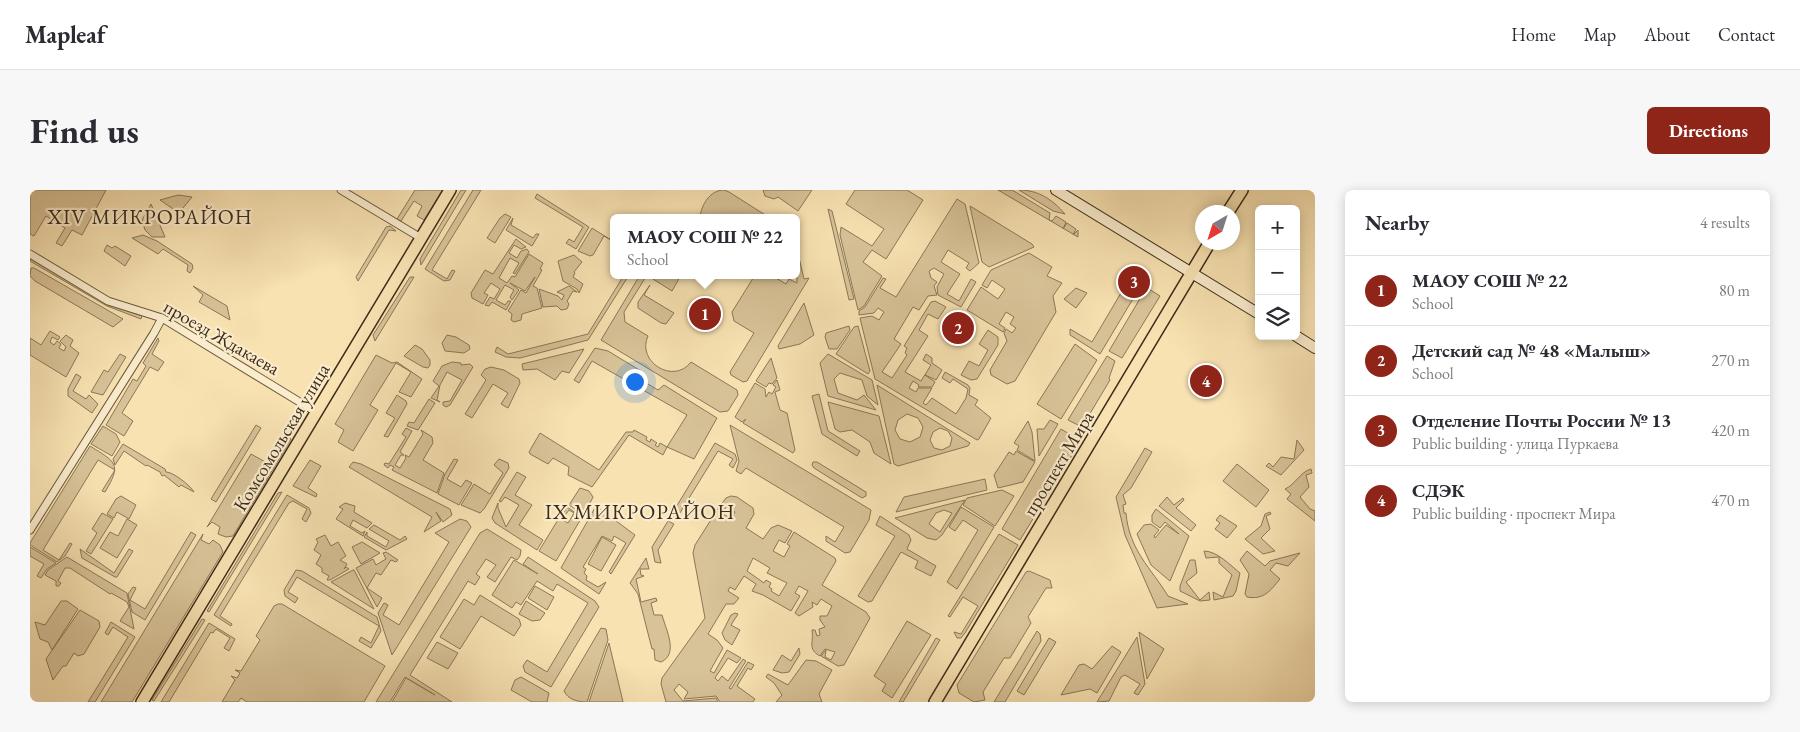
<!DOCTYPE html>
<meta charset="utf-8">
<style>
:root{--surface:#fff;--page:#f7f7f7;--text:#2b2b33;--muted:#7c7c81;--line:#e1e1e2;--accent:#8f2418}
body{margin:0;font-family:"EB Garamond",serif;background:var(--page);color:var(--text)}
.controls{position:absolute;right:15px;top:15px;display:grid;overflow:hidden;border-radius:8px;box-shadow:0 2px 12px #0003}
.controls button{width:45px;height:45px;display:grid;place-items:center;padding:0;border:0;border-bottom:1px solid var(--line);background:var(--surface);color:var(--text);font:25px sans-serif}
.compass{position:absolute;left:1165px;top:15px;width:45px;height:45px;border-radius:50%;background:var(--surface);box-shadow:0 2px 12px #0003;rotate:219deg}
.you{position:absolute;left:604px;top:191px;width:18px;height:18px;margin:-12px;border:4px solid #fff;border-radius:50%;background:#1a73e8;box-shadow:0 0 0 8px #1a73e833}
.badge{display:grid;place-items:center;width:32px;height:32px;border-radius:50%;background:var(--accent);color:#fff;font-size:16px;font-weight:700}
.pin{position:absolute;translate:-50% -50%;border:2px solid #fff;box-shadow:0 1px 5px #0006}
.popup{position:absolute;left:580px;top:24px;width:190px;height:65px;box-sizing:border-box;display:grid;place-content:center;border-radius:8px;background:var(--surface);filter:drop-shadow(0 1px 4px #0005);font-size:16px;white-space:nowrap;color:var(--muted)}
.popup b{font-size:19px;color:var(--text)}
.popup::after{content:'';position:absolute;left:50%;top:100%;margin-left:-10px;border:10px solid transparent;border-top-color:var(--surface)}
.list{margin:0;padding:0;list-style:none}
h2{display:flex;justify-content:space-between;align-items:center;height:65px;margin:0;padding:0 20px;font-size:21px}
h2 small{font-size:16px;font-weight:400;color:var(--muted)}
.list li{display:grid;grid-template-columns:32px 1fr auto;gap:15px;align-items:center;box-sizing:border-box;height:70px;padding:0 20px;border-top:1px solid var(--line)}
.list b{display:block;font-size:19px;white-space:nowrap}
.list p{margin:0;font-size:16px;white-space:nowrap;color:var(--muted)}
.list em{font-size:16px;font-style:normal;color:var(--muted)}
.icon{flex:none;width:28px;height:28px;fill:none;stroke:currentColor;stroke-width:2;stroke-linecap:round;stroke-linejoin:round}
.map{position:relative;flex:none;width:1285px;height:512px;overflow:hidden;border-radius:8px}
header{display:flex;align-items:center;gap:30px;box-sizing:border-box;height:70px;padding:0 25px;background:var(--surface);border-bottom:1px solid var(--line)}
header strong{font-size:24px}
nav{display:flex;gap:28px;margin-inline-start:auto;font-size:18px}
.intro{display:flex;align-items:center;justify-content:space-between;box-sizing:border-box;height:120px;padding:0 30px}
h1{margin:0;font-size:35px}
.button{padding:12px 22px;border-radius:8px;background:var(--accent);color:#fff;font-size:18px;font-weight:700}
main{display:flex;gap:30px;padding:0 30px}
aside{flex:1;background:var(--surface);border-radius:8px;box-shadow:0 2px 12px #0003}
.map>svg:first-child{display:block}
</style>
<header>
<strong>Mapleaf</strong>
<nav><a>Home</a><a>Map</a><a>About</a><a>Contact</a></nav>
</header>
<div class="intro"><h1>Find us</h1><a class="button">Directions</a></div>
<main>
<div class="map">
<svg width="1285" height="512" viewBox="0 0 1285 512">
<rect width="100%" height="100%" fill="#f8e2b2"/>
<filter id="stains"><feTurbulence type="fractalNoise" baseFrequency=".004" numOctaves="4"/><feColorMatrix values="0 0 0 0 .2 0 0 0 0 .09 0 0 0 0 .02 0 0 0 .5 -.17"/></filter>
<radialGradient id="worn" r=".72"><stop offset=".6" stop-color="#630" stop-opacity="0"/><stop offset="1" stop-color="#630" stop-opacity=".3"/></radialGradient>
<!-- green -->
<g fill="#d8c398" stroke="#8a7858" fill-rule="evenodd">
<polygon points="0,0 76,0 52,45 42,40 32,56 26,53 35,38 16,26 4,46 0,44"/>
<polygon points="385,0 413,0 394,30 387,26 392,16 384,11 371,31 367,29"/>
<polygon points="431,0 436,0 391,75 390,69"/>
<polygon points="443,0 451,0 402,80 417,89 422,80 425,81 420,90 414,91 395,79"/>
<path d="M694,0L699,2L740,28H670C671,15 680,0 694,0Z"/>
<polygon points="733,0 782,0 768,21 748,7 744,9 735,6"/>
<polygon points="825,0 877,0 893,10 856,69 842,60 833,72 852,86 834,116 828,120 810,45 811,37 842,56 854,39 816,14"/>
<polygon points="968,0 982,0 1020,23 1019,30 1022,31 1026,26 1036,32 1033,39 1037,33 1046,39 1043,45 1048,40 1048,47"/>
<path d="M989,0C1008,0 1022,9 1035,24L1023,21Z"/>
<polygon points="507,4 559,37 546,59 536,53 539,49 544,52 553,37 505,8"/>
<polygon points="148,5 162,7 149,23 130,10"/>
<polygon points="927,9 935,14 949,73 940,81 936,78 939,73 918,60 911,72 930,84 917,104 929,111 941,89 946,92 931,117 908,105 907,97 914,84 904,78 899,81 901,88 907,92 904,96 907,105 898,106 889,120 883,117 864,149 871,154 852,182 862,188 877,165 875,163 877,158 874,156 901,112 905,111 916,117 908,129 898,124 889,140 898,146 875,182 891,191 901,175 893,170 896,164 902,168 902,173 912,180 906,190 895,185 905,192 902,197 888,197 889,195 883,191 879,198 886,202 888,198 902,198 893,213 896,215 902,208 926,224 936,208 938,199 923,189 920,193 912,188 915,182 938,195 940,198 939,205 948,210 945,215 961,228 949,249 947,250 845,189 830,128 842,126 849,130 854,122 848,118 844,123 829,125 829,121 835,117 853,88 856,89 850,98 866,107"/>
<polygon points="121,14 135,47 122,47 115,40 112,30"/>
<polygon points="940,16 1002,54 1004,57 959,77 952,72"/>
<polygon points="798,19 802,21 824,109 819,110"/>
<polygon points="475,24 481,27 465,53 457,48 470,28"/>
<polygon points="483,28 481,35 503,48 506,44 509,44 502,56 476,40"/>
<polygon points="360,36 366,41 359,40 328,91 326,87 356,37"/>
<polygon points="562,38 581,50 574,46 563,65 560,66 548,61"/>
<polygon points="113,45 127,51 162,74 163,78 160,83 157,81 158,75 133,59 128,64 102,48"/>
<polygon points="486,49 496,57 491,59 484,55 479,63 487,68 491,61 497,59 499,62 485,84 483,83 489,73 480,68 469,88 477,93 482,86 485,87 499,64 513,73 510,79 512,80 503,96 507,98 512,118 492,124 491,130 484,132 481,130 482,124 478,121 491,100 496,103 505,87 495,101 480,93 489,100 482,110 480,107 484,100 475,95 466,110 475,115 478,111 481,111 476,120 462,112 459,116 455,115 460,107 464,109 470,99 461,93 454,103 458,105 453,114 442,108 441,103 455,80 463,84"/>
<polygon points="77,55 82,58 85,56 101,66 95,76 74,61"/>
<polygon points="766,55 774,89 779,88 717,191 713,192 701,185 700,182 724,143 704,131 702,122 725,85 741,85 756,94 759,89 767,93"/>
<polygon points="999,63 1022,77 1017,86 1032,93 1023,106 1026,122 985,191 977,194 961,185 960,180 977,151 974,143 976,139 982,143 986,138 980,134 984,127 976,122 969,134 975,138 973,142 937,120 951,97 968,109 975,99 962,90 957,98 952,95 961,80"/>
<polygon points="544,65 552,72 544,82 545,83 543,87 553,94 549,103 547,99 533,91 528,71"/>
<polygon points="0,67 88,118 112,126 111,129 77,116 0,71"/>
<polygon points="1,78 4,78 93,129 83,137 5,91 0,86"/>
<polygon points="594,85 599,85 558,150 490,168 476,167 465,162 467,157 478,164 558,144"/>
<path d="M610,85H617L594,122L595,132L618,146C606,172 644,195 661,172L707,200L708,205L698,221L690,222L571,150Z"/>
<polygon points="625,85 651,85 642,101 623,89"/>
<polygon points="1101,86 1107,90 1110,97 1070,164 1040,145 1040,139 1062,152"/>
<polygon points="380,87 384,87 345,151 343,145"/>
<polygon points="620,95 614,105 644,123 636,134 631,133 608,118 608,112"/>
<polygon points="163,96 197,116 200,130 169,112 173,105"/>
<polygon points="539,96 547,102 543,101 537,111 539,114 537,119 531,120 527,116 513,117 509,99 528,106 532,110 534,105 527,102"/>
<polygon points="1046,98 1057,103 1046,118 1034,109"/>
<polygon points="1119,99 1130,106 1092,168 1079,161 1115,100"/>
<polygon points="774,113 784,145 770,154 749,159 748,156"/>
<polygon points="819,136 820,140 807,159 799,159 795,147 796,143"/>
<polygon points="828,136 840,181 838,184 806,164 824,137"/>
<polygon points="958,140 968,147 968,155 947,189 941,190 931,185 939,171 949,176 958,160 949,154"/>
<polygon points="20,141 30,147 28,150 22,147 20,152 24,155 27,151 31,154 29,158 34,161 36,157 30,151 36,145 43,150 40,156 49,163 36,187 0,165 0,148 11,155"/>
<polygon points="417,145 426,147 439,155 440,159 434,163 415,161 412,153"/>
<polygon points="128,148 129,151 122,164 134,172 128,181 120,177 92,223 103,231 94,246 76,235 103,189 107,191 116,176 113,173"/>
<polygon points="1045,154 1067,170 1031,229 1007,214"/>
<polygon points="385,155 392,159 400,170 400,175 398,178 393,177 374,166"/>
<polygon points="565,158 578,161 611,181 608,188 628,200 634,195 687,228 664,269 637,257 633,265 599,245 562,297 538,285 539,277 523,268 518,274 500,264 499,262 510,243 569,280 596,242 603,242 604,240 617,247 616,250 620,252 621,249 627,253 625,255 628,257 630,253 637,257 657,225 562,171 549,193 544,190"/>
<polygon points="554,159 539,183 532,181 525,190 507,179 493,180 492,174"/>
<polygon points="90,164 96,167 73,205 61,202 74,180 78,182"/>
<polygon points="798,164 842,190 848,215 837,206 832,190 810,183 804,189 808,203 827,210 834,205 846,220 798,206 790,173"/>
<polygon points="346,165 362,173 367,172 392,189 381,207 369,202 381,182 366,173 340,215 348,220 323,261 308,252 314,240 305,234"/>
<polygon points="1077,166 1085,171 1079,188 1080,190 1052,237 1038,230"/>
<polygon points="741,168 747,188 742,194 739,193 736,197 726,191"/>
<polygon points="422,172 431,173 431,175 440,174 443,177 420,215 416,217 413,215 413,212 420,211 432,190 417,182 410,195 407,210 410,212 401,208 409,196 403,191 412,176"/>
<polygon points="461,177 474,180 489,189 490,193 478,218 471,214 478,203 463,194 442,228 435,224 456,190 451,185 455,179"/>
<polygon points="46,184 51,187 43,201 56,209 59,205 68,214 62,223 38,206 38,199"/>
<polygon points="747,190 750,200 745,202 750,220 757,223 765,260 763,263 713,233 716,229 712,232 705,227 725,193 735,199 736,207 739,202 742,204 746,197 743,195"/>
<path d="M847,195L940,253L938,256L868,276L864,274ZM877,224L888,228L893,237L890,247L880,252L870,249L865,240L868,230ZM910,238L918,241L922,248L920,256L912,260L904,258L900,250L903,242Z"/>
<polygon points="789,204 798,241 830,261 827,266 792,244 782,206"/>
<polygon points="367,205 376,211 377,214 358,247 354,246 365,228 356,223"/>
<polygon points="399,209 405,213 388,240 377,236 379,232 384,233"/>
<polygon points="798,212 849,226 861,274 844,263 840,252 822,240 810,242 805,239"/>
<polygon points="1020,230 1028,234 1009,266 1007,239 1014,239"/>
<polygon points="998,231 1002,242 1005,271 987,260 989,256 984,253"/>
<polygon points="226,235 231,238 186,312 181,309"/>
<polygon points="700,235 841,320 839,330 820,362 815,363 796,351 796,346 805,352 814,337 716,278 711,284 706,281 709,271"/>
<polygon points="73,236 86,244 90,252 82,266 61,254"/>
<polygon points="376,238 382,241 370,262 374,265 371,265 365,275 370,278 376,268 375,265 379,267 393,244 391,240 402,247 403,253 393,270 414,283 407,303 362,280 364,277 360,275 358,278 354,275 355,273 359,274 376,247 372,244"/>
<polygon points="1031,239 1046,248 1047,257 990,350 972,339"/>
<polygon points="256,246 261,249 203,346 196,347 188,344 190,337 182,332 177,337 221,264 239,274"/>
<polygon points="1267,250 1274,260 1251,285 1236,276 1239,273 1243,277 1251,267 1264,269"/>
<polygon points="685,253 705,264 707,270 703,278 699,275 703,269 688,261 645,331 640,327"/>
<path d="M93,254L135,279L136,282C143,282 160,295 164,302L151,295L149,297L134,285L132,286L130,282L117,275L116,276L94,261L85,275L83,269Z"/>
<path d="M60,256C86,272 92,274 75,302L72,301L85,280L68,270L13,360L29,370L40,353L42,354L35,366L27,372L0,355V353Z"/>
<path d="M1115,258L1122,262L1101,298L1093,305L1096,314L1093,315L1094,323H1096C1099,360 1121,378 1138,406L1158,414L1127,418L1095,345L1086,307Z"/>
<polygon points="986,261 1005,272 993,292 968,298 964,285 979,262 984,265"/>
<polygon points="424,269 428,270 417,289 431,297 436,290 442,293 429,315 408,304 415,284"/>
<polygon points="469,269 478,273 479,278 454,319 450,323 431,315 444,294 460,304 473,283 464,275"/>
<polygon points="280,270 291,276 278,298 287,304 286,307 263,296"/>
<polygon points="323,272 331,274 420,319 422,325 413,332 406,322 411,331 394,342 402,327 319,277"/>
<polygon points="783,272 787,272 836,302 836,306 832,308 784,278 782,275"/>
<polygon points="1207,274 1239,300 1226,317 1193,291"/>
<path d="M1281,279L1282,283L1276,285L1279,297L1270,307L1280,319L1285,321V331L1257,309L1261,304L1255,299C1265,295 1270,282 1281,279Z"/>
<polygon points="487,282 496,287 485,305 502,315 489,335 513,350 507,360 465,333 462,328 468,313 468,318 476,337 489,315 475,307 471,312 469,311"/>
<polygon points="955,289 957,300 866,322 874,307"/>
<polygon points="550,298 559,301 563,307 554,325 539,315"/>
<polygon points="972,300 984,306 965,336 933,315 937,308"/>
<polygon points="252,302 179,422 177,421 248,303"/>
<polygon points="257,305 279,318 281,323 276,332 272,329 277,319 263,311 259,313 190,426 202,434 201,436 184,425"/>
<polygon points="91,306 106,315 99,329 87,322 84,328 77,324 86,309"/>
<path d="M701,306L707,307L723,318L724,324L716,338L733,349L741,338L748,335L762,341L755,353L749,350L743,361L754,367L760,356L757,354L764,342L805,368L806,371L792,395L836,422L840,428L814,475L808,476L791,466L796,460L795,467L801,470L805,462L795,459L790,466C777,459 784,452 782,440H785L787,446L790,445L789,439L795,437L790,430V426H797L802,416L791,409L787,415L782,412L783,417L769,426L765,423L778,401L769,396L765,403L770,406L761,421L733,405L722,401L726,394L714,386L705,400L700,397L698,401L709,408L704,414H696L678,444L687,450L693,458L680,481L684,483L697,460L711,468L707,473L698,468L685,488L688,491L692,486L698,491L713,469L716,471L699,498L701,499L718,472L724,475L721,480L718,478L707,496L725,509L723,512H690L686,506L654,509L658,502L649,494L644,500L653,511L686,508L688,512H636L631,494L632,488L675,428L663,363L665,355L689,317L694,320L692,323L701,329L705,322L697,316L695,319L690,316L696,308ZM723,368L740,378L737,383L757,393L749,406L741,401L742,399L739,397L741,393L736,390L734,393L717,381Z"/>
<polygon points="1137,307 1144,315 1153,308 1154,310 1146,318 1166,335 1161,341 1129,316"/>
<path d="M935,310L912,345L906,350L897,348L865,328ZM914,320L922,323L910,342L899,334L906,323Z"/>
<polygon points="315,313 325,316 324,322 342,333 337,338 323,330 320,336 332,343 335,341 333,346 306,329 313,319 309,317"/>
<polygon points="566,316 605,345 581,384 579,382 596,353 584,346 582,351 572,346 553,377 556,379 554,383 557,386 556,390 568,397 576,392 569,404 531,378"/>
<polygon points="537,317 552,327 526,371 509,361 529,328 538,333 544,323 539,320 533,328 531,327"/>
<polygon points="931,317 964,337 927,399 917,392 948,340 933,330 925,341 919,337"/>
<polygon points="1126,319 1159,346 1140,391 1121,375 1107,344 1114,335 1121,334 1129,340 1124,346 1125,348 1136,335 1149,344 1135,332 1130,338 1122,332 1122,325"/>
<polygon points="1240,322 1241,324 1236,326 1240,339 1231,348 1245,361 1233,364 1215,349 1231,336 1235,324"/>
<polygon points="72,323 83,329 61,364 56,361 67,343 62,339"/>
<polygon points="1190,325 1207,336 1197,348 1185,339 1190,333 1186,330"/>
<polygon points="850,326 879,345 881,350 877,359 906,376 901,386 885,378 888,371 871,362 842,411 838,412 828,406 865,346 846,335"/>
<polygon points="97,329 107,335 87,368 70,358 80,342 88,346"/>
<polygon points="430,329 437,331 441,337 362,465 348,423 354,413 358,415 353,425 369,435 419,352 405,343"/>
<polygon points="638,331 644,334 628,360 631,373 625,372 622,357"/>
<polygon points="344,335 370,350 375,346 377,349 356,360 334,347 337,342 337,346 356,357 359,351 339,339"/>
<polygon points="457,339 491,360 490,366 487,370 481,367 465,392 457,387 466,375 456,369 446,384 450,387 445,395 438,391 380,485 422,512 362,512 376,488 405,505 375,487 360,512 346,512 450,343"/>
<polygon points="161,342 166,345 115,430 102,422 98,404 103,397 106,398 100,410 115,419"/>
<polygon points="173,344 171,350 179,354 183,350 190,355 193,362 102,512 71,512"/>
<polygon points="969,344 988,355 935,443 931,448 927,448 924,442 931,444 948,416 933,407 920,427 918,426"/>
<polygon points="295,345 301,356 308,352 316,366 310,370 317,374 314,379 316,377 319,379 300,390 297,390 299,386 292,382 292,378 286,374 291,365 284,360 288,352 286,349"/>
<polygon points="572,347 586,355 571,381 558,374"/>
<polygon points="332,352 350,363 331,374 322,357"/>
<polygon points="0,357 26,373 17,379 11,388 7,386 14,374 0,366"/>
<polygon points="50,359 84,383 99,359 103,361 87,387 85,387 52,368"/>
<path d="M1174,361C1187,361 1200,375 1210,383L1206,401L1203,406L1184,410L1183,402L1193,407L1202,385L1189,373V367L1176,368Z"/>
<path d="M1217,361L1235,376L1240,371L1270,363L1258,376L1246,373L1240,380L1250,389C1240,401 1234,410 1217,407L1215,404L1219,384L1210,370Z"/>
<polygon points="356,362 368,370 366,372 361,370 351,385 346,383 337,398 352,408 347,417 326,378 343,369 346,375 356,369 353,363"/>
<polygon points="37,367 97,403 104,439 90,431 99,417 97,412 81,403 80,404 40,378 35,378 28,391 31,393 29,396 26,396 26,391 15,385 18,380"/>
<polygon points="498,367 565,411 569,417 521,497 495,482 493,476 497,470 517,482 558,413 527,394 523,401 507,391 491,415 486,412 482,418 462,405 484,370 508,384 493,374"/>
<path d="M616,368L619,379H610L611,385L614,386L606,389L611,412L626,408L627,411L621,413L624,425H632C636,440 649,464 631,472L625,470L624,459H622L608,404L600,393Z"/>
<polygon points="1160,370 1165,370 1167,383 1156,392 1170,410 1179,402 1180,410 1170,411 1150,401 1150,396"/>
<polygon points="266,380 272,381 347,427 351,441 341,458 329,451 331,447 341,453 349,436 267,387 258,402 268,408 265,413 255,406 254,400"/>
<polygon points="323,380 324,380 344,419 301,392"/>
<polygon points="999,381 1020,390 1022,398 1016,398 998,427 1001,433 980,468 974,468 953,502 955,510 944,512 929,503 927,495 996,382"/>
<polygon points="505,396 524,407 517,420 498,408"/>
<polygon points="450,405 489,429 491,435 484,446 451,426 430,459 410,447 434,409 444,415"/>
<polygon points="31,411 37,411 48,419 22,460 18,452 10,449 5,432 15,435"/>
<polygon points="496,411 515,423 510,430 502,431 489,424"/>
<polygon points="248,414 252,414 355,476 334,512 217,512 211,508 208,512 192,512 205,490 201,486 207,488 210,483 205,480 211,481 230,450 226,446 244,416"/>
<polygon points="50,420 69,431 70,437 54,464 48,466 44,463 36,476 33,476 23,490 16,469"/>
<polygon points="705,423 708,424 701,435 710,440 702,455 695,450 692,443 701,425"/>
<polygon points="172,429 175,430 124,511 122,510"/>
<polygon points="877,431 901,445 862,508 852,501 856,494 844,486"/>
<polygon points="81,432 105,447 65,512 58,512 98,447 83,437 78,445 75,443"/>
<polygon points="179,433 205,449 199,461 194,458 200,448 186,439 183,443 181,442 139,512 131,512"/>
<path d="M571,438L576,439L578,450L557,512C549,512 538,510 534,501Z"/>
<polygon points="1007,441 1010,444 1011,451 975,512 964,512"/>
<polygon points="1109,442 1134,459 1117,489"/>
<polygon points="1107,447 1115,494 1108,505 1104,503 1110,494 1095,485 1091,487 1079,511 1067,512"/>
<polygon points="906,448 910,450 873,512 869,512"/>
<polygon points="1019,448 1026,452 994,505 987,501"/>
<polygon points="407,452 428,463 418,479 397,468"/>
<polygon points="579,453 593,512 559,512"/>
<polygon points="1082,456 1091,462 1067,503 1060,499 1031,505 1049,475 1054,474 1062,479"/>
<polygon points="769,458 770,464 759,482 752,483 743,480 752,465 761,471"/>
<polygon points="776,470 786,471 802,480 789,504 792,512 746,512 752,505 744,493 736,487 738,484 758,495"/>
<polygon points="491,487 519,503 517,512 502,512 481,500 485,490"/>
</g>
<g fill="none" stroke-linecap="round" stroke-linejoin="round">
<!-- street casing -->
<g stroke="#6b5a3e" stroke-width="9">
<g id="street">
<polyline points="311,0 391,48"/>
<polyline points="0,64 78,111 132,128 286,222"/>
<polyline points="0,340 124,143 132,128"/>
</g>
</g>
<!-- secondary casing -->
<g stroke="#3c2c18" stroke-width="12">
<g id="secondary">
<polyline points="1026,0 1229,124"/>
<polyline points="1266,146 1285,158"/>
</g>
</g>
<!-- primary casing -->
<g stroke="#3c2c18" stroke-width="14">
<g id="primary">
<polyline points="1198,22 1212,0"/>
<polyline points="112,512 420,0"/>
<polyline points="905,512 1180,52"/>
</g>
</g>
<!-- street -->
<use href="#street" stroke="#faeccd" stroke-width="7"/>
<!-- secondary -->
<use href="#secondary" stroke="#faeccd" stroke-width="10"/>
<!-- primary -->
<use href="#primary" stroke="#f8e2b2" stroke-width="11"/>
</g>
<g text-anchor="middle" stroke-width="4.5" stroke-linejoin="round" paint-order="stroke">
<!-- street labels -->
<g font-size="19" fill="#3c2c18" stroke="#faeccd">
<text transform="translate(192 147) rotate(30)" y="7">проезд Ждакаева</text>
<text transform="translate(251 247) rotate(-59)" y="7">Комсомольская улица</text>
<text transform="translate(1028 273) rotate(-59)" y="7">проспект Мира</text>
</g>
<!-- quarter labels -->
<g font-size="21" letter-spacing="1" fill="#3c2c18" stroke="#faeccd">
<text x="120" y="34">XIV МИКРОРАЙОН</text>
<text x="610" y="329">IX МИКРОРАЙОН</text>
</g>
</g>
<rect width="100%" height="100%" filter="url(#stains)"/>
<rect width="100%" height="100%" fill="url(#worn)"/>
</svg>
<div class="controls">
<button>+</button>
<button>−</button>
<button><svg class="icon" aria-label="layers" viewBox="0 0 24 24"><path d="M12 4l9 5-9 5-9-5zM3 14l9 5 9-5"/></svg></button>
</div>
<svg class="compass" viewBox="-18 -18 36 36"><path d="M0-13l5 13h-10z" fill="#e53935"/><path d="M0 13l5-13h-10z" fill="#7c7c81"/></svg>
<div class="you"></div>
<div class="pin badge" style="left:675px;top:124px">1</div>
<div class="popup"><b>МАОУ СОШ № 22</b>School</div>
<div class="pin badge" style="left:928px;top:138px">2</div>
<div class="pin badge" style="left:1104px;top:92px">3</div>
<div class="pin badge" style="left:1176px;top:191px">4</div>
</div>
<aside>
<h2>Nearby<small>4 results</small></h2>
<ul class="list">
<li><span class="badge">1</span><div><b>МАОУ СОШ № 22</b><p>School</p></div><em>80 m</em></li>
<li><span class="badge">2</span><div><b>Детский сад № 48 «Малыш»</b><p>School</p></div><em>270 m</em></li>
<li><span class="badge">3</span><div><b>Отделение Почты России № 13</b><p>Public building · улица Пуркаева</p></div><em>420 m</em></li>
<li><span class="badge">4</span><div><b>СДЭК</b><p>Public building · проспект Мира</p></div><em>470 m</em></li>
</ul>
</aside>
</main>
